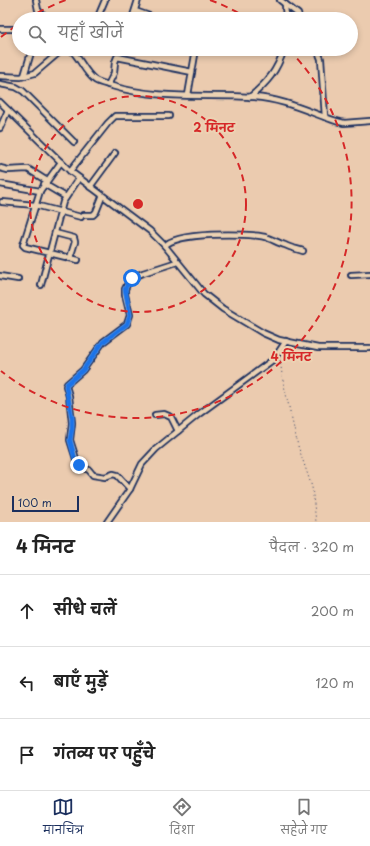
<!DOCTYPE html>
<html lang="hi">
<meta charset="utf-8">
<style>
:root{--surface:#fff;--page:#f6f6f6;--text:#222;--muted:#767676;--line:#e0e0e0;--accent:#1b2f5e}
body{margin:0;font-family:"Playpen Sans","Playpen Sans Deva",sans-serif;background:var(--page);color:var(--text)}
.scale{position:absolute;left:12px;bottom:10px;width:67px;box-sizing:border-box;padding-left:4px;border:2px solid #1b2f5e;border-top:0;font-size:11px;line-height:14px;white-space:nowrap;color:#1b2f5e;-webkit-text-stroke:3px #ecd2b3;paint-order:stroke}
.stop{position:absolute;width:12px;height:12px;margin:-9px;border:3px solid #1a73e8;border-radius:50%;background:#fff}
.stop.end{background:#1a73e8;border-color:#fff;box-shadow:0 1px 4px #0008}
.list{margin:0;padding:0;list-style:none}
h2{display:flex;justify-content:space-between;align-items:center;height:52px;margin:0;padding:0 16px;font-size:17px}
h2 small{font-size:13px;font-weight:400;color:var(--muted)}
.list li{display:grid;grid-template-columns:26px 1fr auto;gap:12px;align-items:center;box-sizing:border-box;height:72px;padding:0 16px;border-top:1px solid var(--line)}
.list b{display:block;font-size:15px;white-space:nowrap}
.list em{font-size:13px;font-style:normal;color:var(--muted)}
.icon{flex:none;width:22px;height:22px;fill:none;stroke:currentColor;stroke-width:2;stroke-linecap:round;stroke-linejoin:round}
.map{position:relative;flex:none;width:370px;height:522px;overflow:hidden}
.search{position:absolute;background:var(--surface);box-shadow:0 2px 6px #0003;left:12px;right:12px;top:12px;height:44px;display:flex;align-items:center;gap:10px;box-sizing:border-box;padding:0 14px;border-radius:22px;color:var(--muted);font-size:15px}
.sheet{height:268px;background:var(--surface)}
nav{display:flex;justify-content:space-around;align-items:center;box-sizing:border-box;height:56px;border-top:1px solid var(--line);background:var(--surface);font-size:11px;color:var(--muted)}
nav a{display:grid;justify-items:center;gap:2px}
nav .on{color:var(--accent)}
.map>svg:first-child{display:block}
</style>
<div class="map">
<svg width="370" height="522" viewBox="0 0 370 522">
<rect width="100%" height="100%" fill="#ebcbaf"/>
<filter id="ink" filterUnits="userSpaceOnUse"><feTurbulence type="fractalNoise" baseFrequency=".025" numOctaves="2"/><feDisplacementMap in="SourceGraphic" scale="8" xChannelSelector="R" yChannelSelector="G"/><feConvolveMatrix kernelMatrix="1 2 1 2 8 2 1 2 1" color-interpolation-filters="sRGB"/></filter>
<g filter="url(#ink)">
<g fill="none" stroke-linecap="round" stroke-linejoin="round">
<!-- minor casing -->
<g stroke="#1b2f5e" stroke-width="8">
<g id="minor">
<polyline points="36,0 38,10 47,19"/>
<polyline points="280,0 298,14 300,19"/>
<polyline points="285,4 286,19"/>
<polyline points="135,11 158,19"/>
<polyline points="97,19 105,0"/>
<polyline points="132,19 138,0"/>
<polyline points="0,29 19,29"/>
<path d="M70,49C80,57 84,72 95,80C100,83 106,84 112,86C157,100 207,94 254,97C283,99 309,112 336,121L344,123L370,121"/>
<polyline points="317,49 321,59 325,117"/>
<polyline points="0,76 21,77 35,73 63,49"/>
<polyline points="24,76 32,49"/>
<polyline points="0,84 16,87 23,91 74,142"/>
<polyline points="108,85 114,73 115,62 117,57 192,72"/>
<polyline points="188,95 196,49"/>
<path d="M250,97C268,82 277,71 284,49"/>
<polyline points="0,102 70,171 150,231 165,246 204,294 223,309 263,333 279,340 318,348 370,348"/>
<polyline points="0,128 8,110"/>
<polyline points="61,162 40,191 23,245 25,247 78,260"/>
<polyline points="0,168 8,170 28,169 47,181"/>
<polyline points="70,171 108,123 115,116 169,116"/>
<polyline points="0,184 40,191"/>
<polyline points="44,184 66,197"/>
<polyline points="90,187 115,153"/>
<polyline points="2,202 35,205 81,217"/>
<polyline points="84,215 93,215 96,212 102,197"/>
<polyline points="55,233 74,238 75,242 70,258"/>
<path d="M165,246C175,232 248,233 265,237C272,239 278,243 285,245C291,248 297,249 303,251"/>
<polyline points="351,275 370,274"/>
<polyline points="0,276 18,279"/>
<polyline points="41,285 63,202 79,178"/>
<polyline points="155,415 164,414 171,417 178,431"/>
<polyline points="130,489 117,475 113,474 105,477 93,475 89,470 81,467 77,462 70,440 72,423 69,396 66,386 67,384 83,370 103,342 127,324 130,315 125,295 125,289 128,283 132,278 143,273 177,262"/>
<polyline points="107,522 130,489 142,464 156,449 199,414 274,359 286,341"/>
</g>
</g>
<!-- path -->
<polyline stroke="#1b2f5e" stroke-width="1" stroke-dasharray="1 3" stroke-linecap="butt" points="280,360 283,381 298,446 312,487 316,522"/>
<!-- minor -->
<use href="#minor" stroke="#ecd2b3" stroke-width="4.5"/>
</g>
</g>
<g fill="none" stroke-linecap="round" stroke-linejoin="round" filter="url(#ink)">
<!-- route -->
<polyline stroke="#1a73e8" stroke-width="5" points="79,465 75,459 70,440 72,428 72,418 66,386 67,384 83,370 103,342 127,324 130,315 125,289 128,283 132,278"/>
</g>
<!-- distance rings -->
<g fill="none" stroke="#d62828" stroke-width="2" stroke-dasharray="7 5">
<circle cx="138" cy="204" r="108"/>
<path d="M1 37A216 216 0 0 1 19 24M27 19A216 216 0 0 1 66 0M210 0A216 216 0 0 1 249 19M289 50A216 216 0 0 1 1 371"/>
</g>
<circle cx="138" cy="204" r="6" fill="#d62828" stroke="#ecd2b3" stroke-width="2"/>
<g font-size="12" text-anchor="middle" font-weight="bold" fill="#d62828" stroke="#ecd2b3" stroke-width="4" stroke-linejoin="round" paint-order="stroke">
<text x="214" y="132">2 मिनट</text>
<text x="291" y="361">4 मिनट</text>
</g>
</svg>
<div class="scale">100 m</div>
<div class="stop" style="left:132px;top:278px"></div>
<div class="stop end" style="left:79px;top:465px"></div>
<div class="search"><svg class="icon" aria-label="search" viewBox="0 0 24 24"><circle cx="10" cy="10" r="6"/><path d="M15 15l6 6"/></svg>यहाँ खोजें</div>
</div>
<section class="sheet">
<h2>4 मिनट<small>पैदल · 320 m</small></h2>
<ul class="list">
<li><svg class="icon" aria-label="ahead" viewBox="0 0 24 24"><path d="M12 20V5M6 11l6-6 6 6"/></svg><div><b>सीधे चलें</b></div><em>200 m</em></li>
<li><svg class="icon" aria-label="left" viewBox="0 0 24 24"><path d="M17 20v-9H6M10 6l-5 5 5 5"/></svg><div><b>बाएँ मुड़ें</b></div><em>120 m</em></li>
<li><svg class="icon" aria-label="arrive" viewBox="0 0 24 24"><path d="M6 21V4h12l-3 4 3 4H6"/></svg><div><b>गंतव्य पर पहुँचे</b></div></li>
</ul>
</section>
<nav>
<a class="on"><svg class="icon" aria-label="map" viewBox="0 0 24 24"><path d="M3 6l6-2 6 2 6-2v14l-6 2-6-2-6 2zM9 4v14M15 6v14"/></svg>मानचित्र</a>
<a><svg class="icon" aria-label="directions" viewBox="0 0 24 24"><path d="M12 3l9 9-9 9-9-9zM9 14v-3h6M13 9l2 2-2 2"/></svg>दिशा</a>
<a><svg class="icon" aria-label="saved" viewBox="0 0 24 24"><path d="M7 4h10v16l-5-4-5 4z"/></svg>सहेजे गए</a>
</nav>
